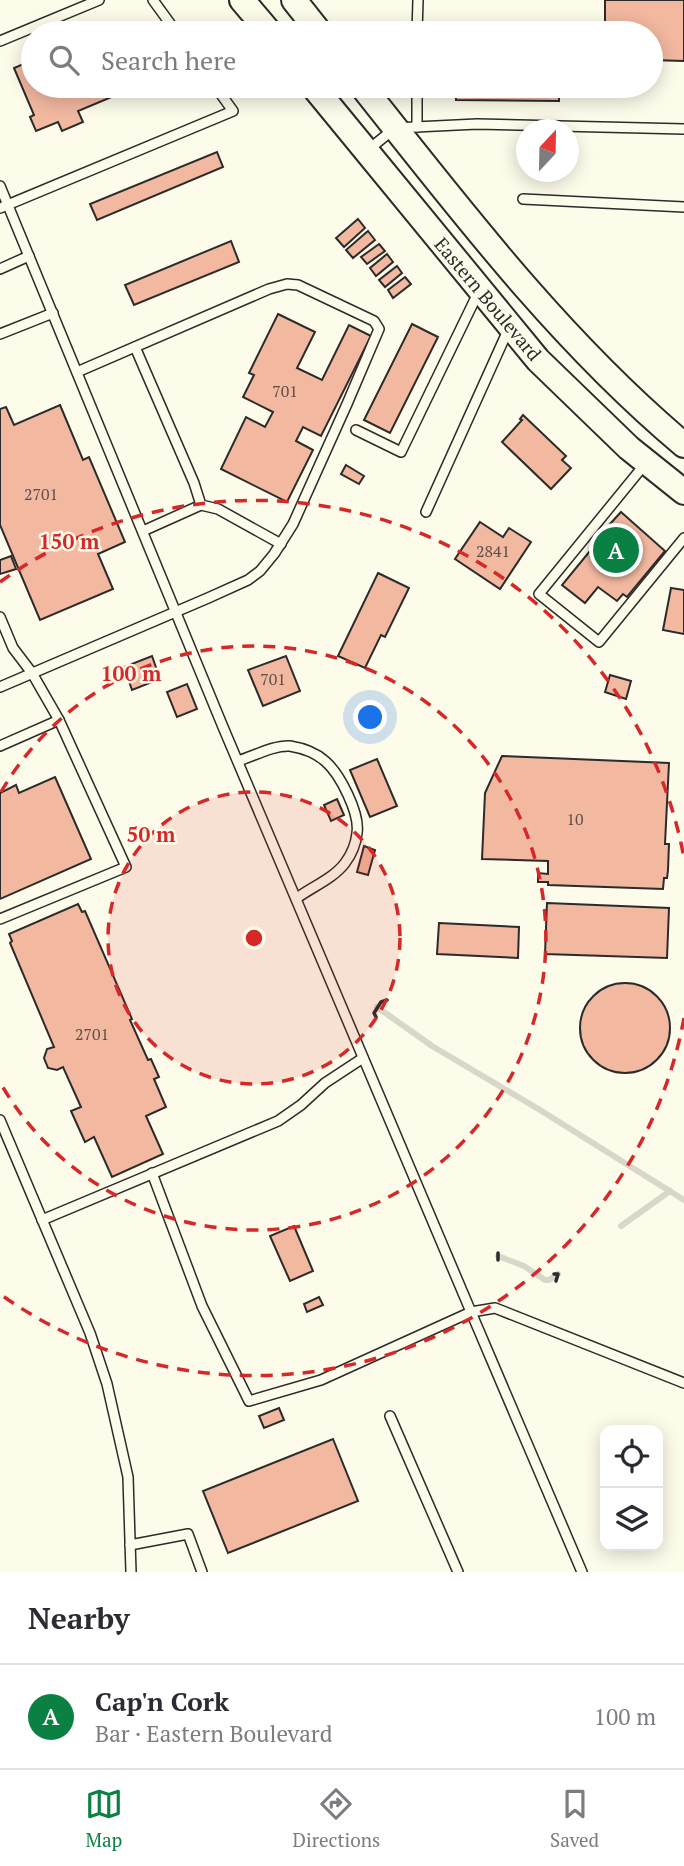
<!DOCTYPE html>
<meta charset="utf-8">
<style>
:root{--surface:#fff;--page:#f7f7f7;--text:#2b2b33;--muted:#7c7c81;--line:#e1e1e2;--accent:#0b8043}
body{margin:0;font-family:"PT Serif",serif;background:var(--page);color:var(--text)}
.controls{position:absolute;right:21px;bottom:21px;display:grid;overflow:hidden;border-radius:14px;box-shadow:0 4px 18px #0003}
.controls button{width:63px;height:63px;display:grid;place-items:center;padding:0;border:0;border-bottom:2px solid var(--line);background:var(--surface);color:var(--text);font:35px sans-serif}
.compass{position:absolute;left:516px;top:119px;width:63px;height:63px;border-radius:50%;background:var(--surface);box-shadow:0 4px 18px #0003;rotate:22deg}
.you{position:absolute;left:371px;top:718px;width:24px;height:24px;margin:-18px;border:5px solid #fff;border-radius:50%;background:#1a73e8;box-shadow:0 0 0 10px #1a73e833}
.badge{display:grid;place-items:center;width:46px;height:46px;border-radius:50%;background:var(--accent);color:#fff;font-size:23px;font-weight:700}
.pin{position:absolute;translate:-50% -50%;border:4px solid #fff;box-shadow:0 2px 7px #0006}
.list{margin:0;padding:0;list-style:none}
h2{display:flex;justify-content:space-between;align-items:center;height:91px;margin:0;padding:0 28px;font-size:30px}
h2 small{font-size:23px;font-weight:400;color:var(--muted)}
.list li{display:grid;grid-template-columns:46px 1fr auto;gap:21px;align-items:center;box-sizing:border-box;height:105px;padding:0 28px;border-top:2px solid var(--line)}
.list b{display:block;font-size:26px;white-space:nowrap}
.list p{margin:0;font-size:23px;white-space:nowrap;color:var(--muted)}
.list em{font-size:23px;font-style:normal;color:var(--muted)}
.icon{flex:none;width:38px;height:38px;fill:none;stroke:currentColor;stroke-width:2;stroke-linecap:round;stroke-linejoin:round}
.map{position:relative;flex:none;width:684px;height:1572px;overflow:hidden}
.search{position:absolute;background:var(--surface);box-shadow:0 4px 18px #0003;left:21px;right:21px;top:21px;height:77px;display:flex;align-items:center;gap:18px;box-sizing:border-box;padding:0 24px;border-radius:38px;color:var(--muted);font-size:26px}
.sheet{height:196px;background:var(--surface)}
nav{display:flex;justify-content:space-around;align-items:center;box-sizing:border-box;height:98px;border-top:2px solid var(--line);background:var(--surface);font-size:19px;color:var(--muted)}
nav a{display:grid;justify-items:center;gap:4px}
nav .on{color:var(--accent)}
.map>svg:first-child{display:block}
</style>
<div class="map">
<svg width="684" height="1572" viewBox="0 0 684 1572">
<rect width="100%" height="100%" fill="#fdfbea"/>
<g fill="none" stroke-linecap="round" stroke-linejoin="round">
<!-- stream -->
<g stroke="#d8d7c9" stroke-width="6">
<polyline points="377,1007 432,1046 540,1110 684,1200"/>
<polyline points="621,1226 670,1191"/>
<polyline points="498,1256 524,1266 545,1280 549,1280 558,1274"/>
</g>
</g>
<!-- building -->
<g fill="#f2b8a0" stroke="#2b2b2b" stroke-width="2">
<polygon points="605,0 684,0 684,61 651,60 651,33 605,33"/>
<polygon points="138,23 142,33 102,33 119,26 121,31"/>
<polygon points="33,60 33,86 124,86 126,91 78,111 83,122 62,131 58,122 36,131 30,117 34,115 14,68"/>
<polygon points="456,86 559,86 559,101 456,100"/>
<polygon points="217,152 223,167 97,220 90,204"/>
<polygon points="358,219 365,228 344,247 336,238"/>
<polygon points="368,231 375,240 353,258 346,250"/>
<polygon points="231,241 239,262 134,305 125,285"/>
<polygon points="379,244 385,251 367,264 361,257"/>
<polygon points="387,254 393,262 376,276 370,268"/>
<polygon points="397,266 402,273 385,287 379,280"/>
<polygon points="405,277 411,284 393,298 388,290"/>
<polygon points="278,314 315,332 297,368 322,380 349,325 371,336 321,436 303,427 296,441 313,450 287,502 221,469 246,417 265,427 273,412 243,397 254,375 249,373"/>
<polygon points="412,324 438,337 390,433 364,420"/>
<polygon points="60,405 83,460 89,457 125,542 98,554 113,589 40,620 0,525 0,409 6,407 14,425"/>
<polygon points="523,415 566,456 562,460 571,468 551,489 502,442 522,420 520,419"/>
<polygon points="346,465 364,476 359,484 341,474"/>
<polygon points="621,512 665,551 627,597 623,594 617,601 598,587 585,603 562,585 599,540 597,538"/>
<polygon points="480,522 503,537 509,528 531,542 500,589 455,559"/>
<polygon points="11,556 16,569 0,574 0,560"/>
<polygon points="378,573 409,588 385,637 381,635 365,668 338,656"/>
<polygon points="671,588 684,590 684,634 663,630"/>
<polygon points="152,656 160,679 132,690 124,667"/>
<polygon points="286,656 300,691 263,706 248,670"/>
<polygon points="610,675 631,681 626,699 605,692"/>
<polygon points="187,684 197,709 177,717 167,692"/>
<polygon points="502,756 669,763 665,844 669,844 668,870 667,878 664,878 663,889 548,885 548,882 538,882 538,873 548,874 548,861 482,859 485,793"/>
<polygon points="377,759 397,806 370,817 350,770"/>
<polygon points="55,777 91,859 0,899 0,793 16,785 19,793"/>
<polygon points="337,799 344,815 331,821 324,805"/>
<polygon points="364,846 375,850 368,875 357,872"/>
<polygon points="547,903 669,908 667,958 545,954"/>
<polygon points="78,904 82,912 85,911 132,1019 130,1020 148,1060 151,1059 159,1077 154,1079 166,1107 146,1116 163,1154 112,1177 94,1137 85,1142 71,1111 81,1107 63,1067 57,1070 48,1068 44,1058 47,1049 54,1047 10,943 12,941 9,934"/>
<polygon points="439,923 519,927 518,958 437,954"/>
<circle cx="625" cy="1028" r="45"/>
<polygon points="294,1226 313,1271 290,1281 270,1236"/>
<polygon points="319,1297 323,1305 307,1312 304,1304"/>
<polygon points="279,1408 284,1420 264,1428 259,1416"/>
<polygon points="333,1439 358,1501 228,1553 203,1491"/>
</g>
<g fill="none" stroke-linecap="round" stroke-linejoin="round">
<!-- lane casing -->
<g stroke="#2b2b2b" stroke-width="12">
<g id="lane">
<polyline points="153,0 177,33"/>
<polyline points="417,33 418,0"/>
<polyline points="0,41 99,0"/>
<polyline points="417,127 417,86"/>
<polyline points="368,150 395,128 477,124 684,129"/>
<polyline points="0,186 223,727 471,1312 495,1308 684,1383"/>
<polyline points="523,199 684,207"/>
<polyline points="0,208 233,111 215,86"/>
<polyline points="0,269 29,256"/>
<polyline points="0,334 53,313"/>
<polyline points="135,347 194,483 201,505 218,509 281,544"/>
<polyline points="356,430 401,452 479,291"/>
<polyline points="645,464 539,594 599,642 684,538"/>
<polyline points="426,512 509,328"/>
<polyline points="143,531 201,505"/>
<polyline points="0,617 13,648 32,673 59,720 126,867 0,919"/>
<polyline points="0,687 208,598 248,580 260,571 274,554 293,524 347,404 379,329 374,321 298,285 287,284 269,289 77,372"/>
<polyline points="0,746 59,720"/>
<path d="M238,761C254,756 274,745 290,746C302,748 316,753 325,761C340,774 360,813 357,833C356,843 351,855 345,863C334,878 312,887 297,898"/>
<polyline points="0,1120 90,1333 107,1384 128,1477 131,1572"/>
<polyline points="152,1173 202,1306 249,1401 321,1380 471,1312 582,1572"/>
<polyline points="42,1220 278,1121 301,1105 325,1083 363,1058"/>
<polyline points="390,1416 458,1572"/>
<polyline points="130,1545 188,1534 202,1572"/>
</g>
</g>
<!-- secondary casing -->
<g stroke="#2b2b2b" stroke-width="28">
<g id="secondary">
<polyline points="242,0 270,33"/>
<polyline points="294,0 320,33"/>
<polyline points="313,86 538,360 629,448 684,492"/>
<path d="M362,86C461,211 561,342 684,445"/>
</g>
</g>
<!-- lane -->
<use href="#lane" stroke="#fdfbea" stroke-width="9"/>
<!-- secondary -->
<use href="#secondary" stroke="#fdfbea" stroke-width="24"/>
<!-- wall -->
<g stroke="#2b2b2b" stroke-width="3.5">
<polyline points="376,1017 374,1013 381,1002 387,1000"/>
<polyline points="498,1253 498,1260"/>
<polyline points="554,1274 558,1274 556,1281"/>
</g>
</g>
<!-- distance rings -->
<circle cx="254" cy="938" r="146" fill="#d62828" fill-opacity=".12"/>
<g fill="none" stroke="#d62828" stroke-width="3.5" stroke-dasharray="12 9">
<circle cx="254" cy="938" r="146"/>
<path d="M1 792A292 292 0 1 1 1 1084"/>
<path d="M684 1018A437 437 0 0 1 0 1294M0 582A437 437 0 0 1 684 858"/>
</g>
<g text-anchor="middle" stroke-width="5" stroke-linejoin="round" paint-order="stroke">
<!-- number labels -->
<g font-size="16" fill="#5d4e48">
<text x="285" y="397">701</text>
<text x="41" y="500">2701</text>
<text x="493" y="557">2841</text>
<text x="273" y="685">701</text>
<text x="575" y="825">10</text>
<text x="92" y="1040">2701</text>
</g>
<!-- street labels -->
<g font-size="19" fill="#2b2b2b" stroke="#fdfbea">
<text transform="translate(488 299) rotate(50)" y="7">Eastern Boulevard</text>
</g>
</g>
<circle cx="254" cy="938" r="10" fill="#d62828" stroke="#fdfbea" stroke-width="3.5"/>
<g font-size="21" text-anchor="middle" font-weight="bold" fill="#d62828" stroke="#fdfbea" stroke-width="5" stroke-linejoin="round" paint-order="stroke">
<text x="69" y="549">150 m</text>
<text x="131" y="681">100 m</text>
<text x="151" y="842">50 m</text>
</g>
</svg>
<div class="controls">
<button><svg class="icon" aria-label="locate" viewBox="0 0 24 24"><circle cx="12" cy="12" r="6"/><path d="M12 2v4M12 18v4M2 12h4M18 12h4"/></svg></button>
<button><svg class="icon" aria-label="layers" viewBox="0 0 24 24"><path d="M12 4l9 5-9 5-9-5zM3 14l9 5 9-5"/></svg></button>
</div>
<svg class="compass" viewBox="-18 -18 36 36"><path d="M0-13l5 13h-10z" fill="#e53935"/><path d="M0 13l5-13h-10z" fill="#7c7c81"/></svg>
<div class="you"></div>
<div class="pin badge" style="left:616px;top:550px">A</div>
<div class="search"><svg class="icon" aria-label="search" viewBox="0 0 24 24"><circle cx="10" cy="10" r="6"/><path d="M15 15l6 6"/></svg>Search here</div>
</div>
<section class="sheet">
<h2>Nearby<small></small></h2>
<ul class="list">
<li><span class="badge">A</span><div><b>Cap'n Cork</b><p>Bar · Eastern Boulevard</p></div><em>100 m</em></li>
</ul>
</section>
<nav>
<a class="on"><svg class="icon" aria-label="map" viewBox="0 0 24 24"><path d="M3 6l6-2 6 2 6-2v14l-6 2-6-2-6 2zM9 4v14M15 6v14"/></svg>Map</a>
<a><svg class="icon" aria-label="directions" viewBox="0 0 24 24"><path d="M12 3l9 9-9 9-9-9zM9 14v-3h6M13 9l2 2-2 2"/></svg>Directions</a>
<a><svg class="icon" aria-label="saved" viewBox="0 0 24 24"><path d="M7 4h10v16l-5-4-5 4z"/></svg>Saved</a>
</nav>
